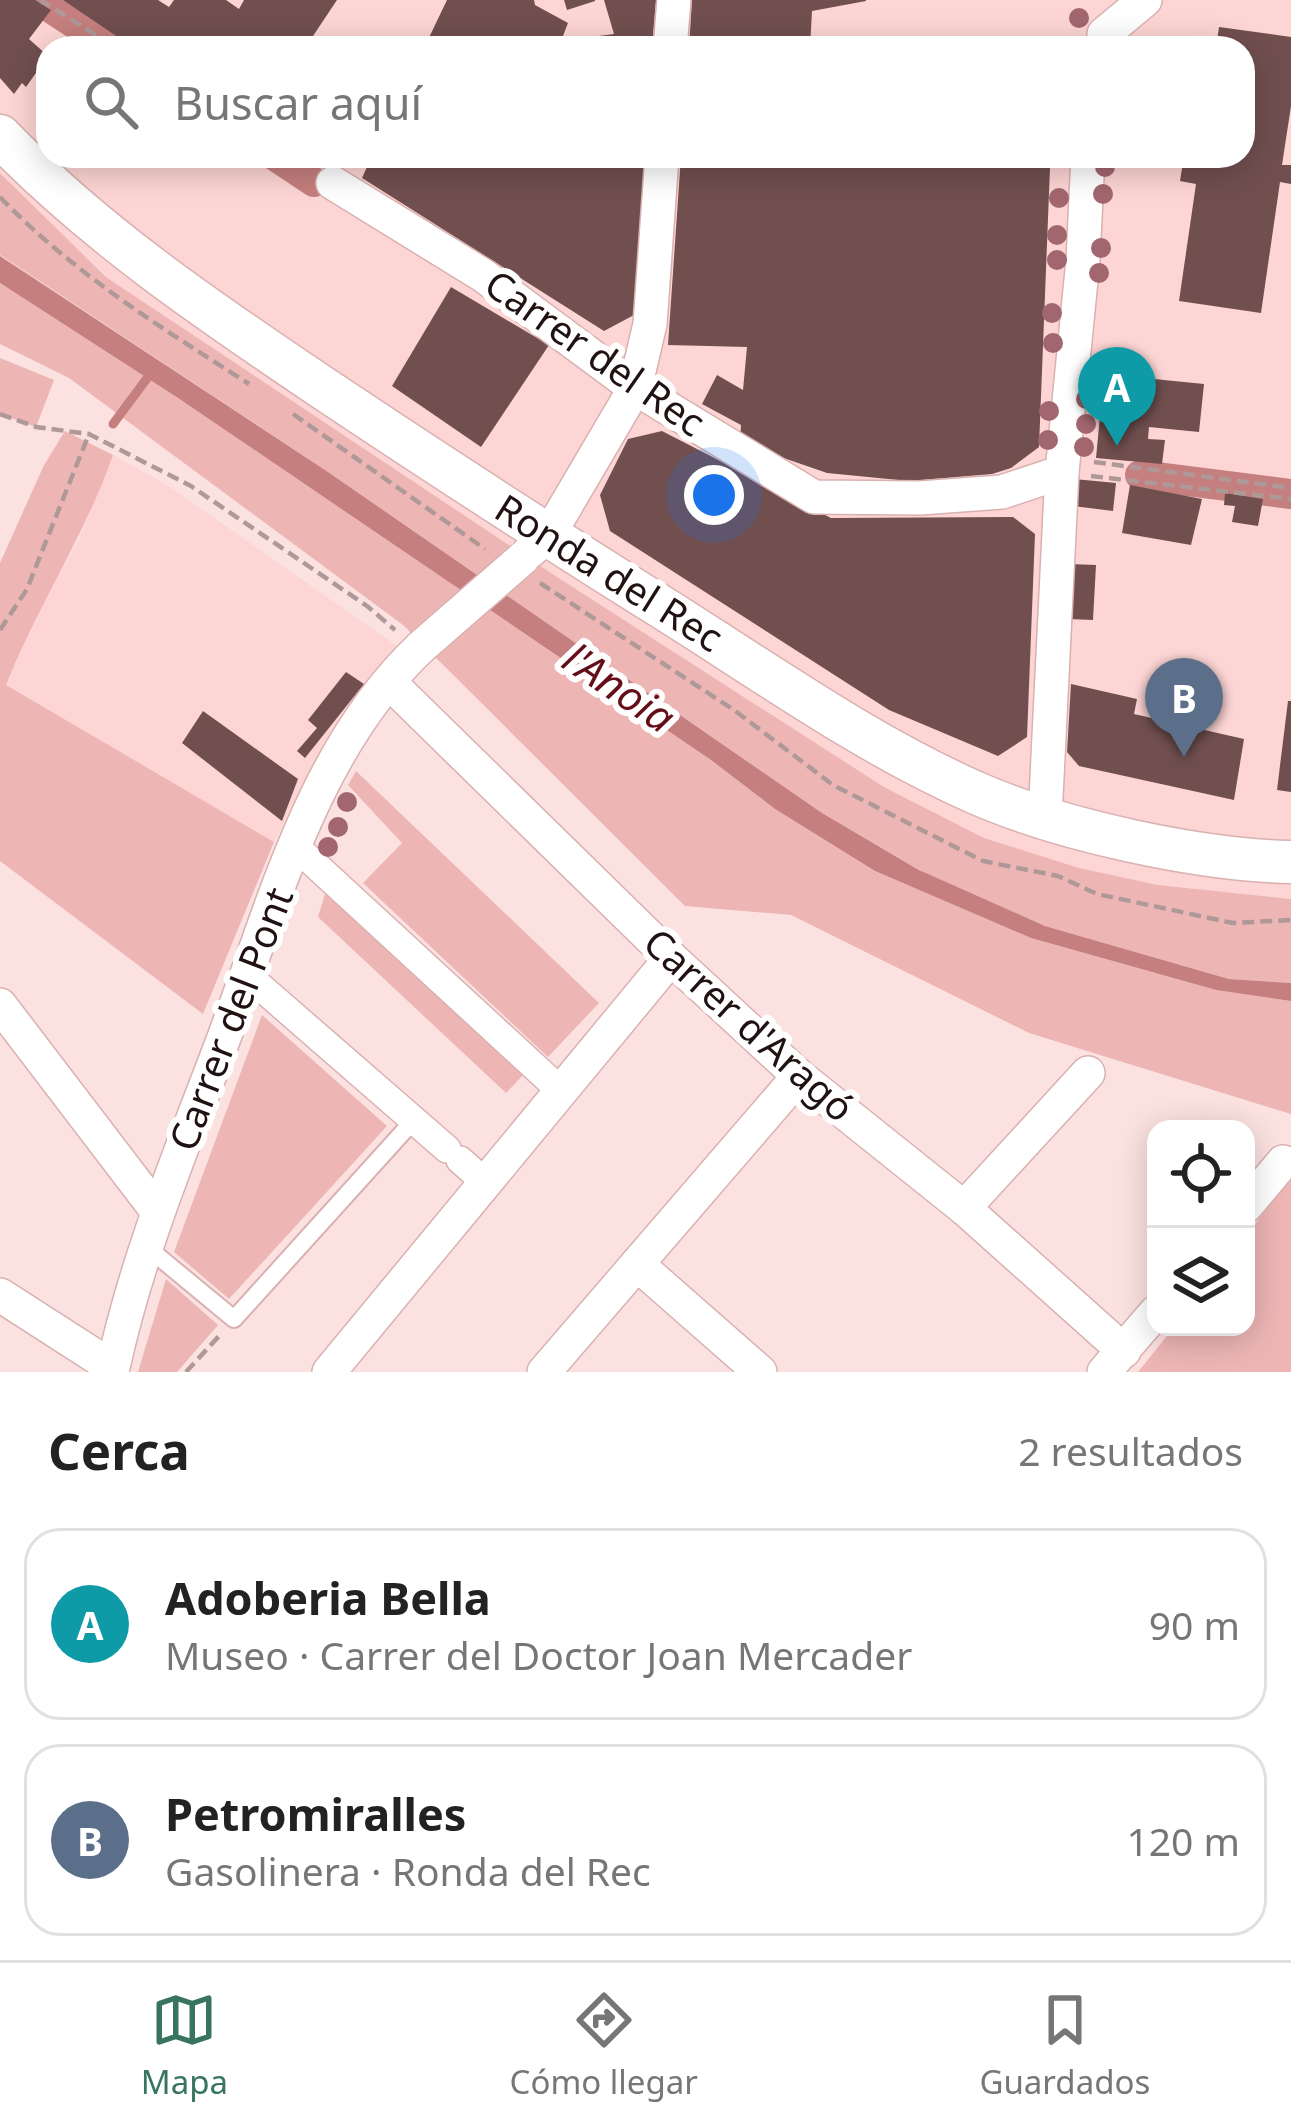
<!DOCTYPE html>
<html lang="es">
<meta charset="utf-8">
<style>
:root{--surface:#fff;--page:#f6f6f6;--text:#222;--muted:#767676;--line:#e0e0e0;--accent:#377561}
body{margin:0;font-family:"Noto Sans",sans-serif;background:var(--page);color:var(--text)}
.controls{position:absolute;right:36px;bottom:36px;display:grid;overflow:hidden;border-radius:24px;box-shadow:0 6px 30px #0003}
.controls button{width:108px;height:108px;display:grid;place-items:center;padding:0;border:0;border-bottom:3px solid var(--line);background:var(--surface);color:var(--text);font:60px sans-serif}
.you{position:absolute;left:714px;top:495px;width:42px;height:42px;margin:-30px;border:9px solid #fff;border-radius:50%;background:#1a73e8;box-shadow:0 0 0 18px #1a73e833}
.badge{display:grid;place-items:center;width:78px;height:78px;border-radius:50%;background:var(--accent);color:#fff;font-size:39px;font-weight:700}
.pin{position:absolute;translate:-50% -99px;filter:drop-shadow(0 3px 6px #0008)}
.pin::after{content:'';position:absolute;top:63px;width:42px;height:36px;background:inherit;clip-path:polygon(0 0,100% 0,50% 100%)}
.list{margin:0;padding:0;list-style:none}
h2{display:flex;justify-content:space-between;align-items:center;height:156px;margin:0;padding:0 48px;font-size:51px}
h2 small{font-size:39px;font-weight:400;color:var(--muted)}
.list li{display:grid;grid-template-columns:78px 1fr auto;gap:36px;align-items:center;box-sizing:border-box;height:192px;margin:0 24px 24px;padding:0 24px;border:3px solid var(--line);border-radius:36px}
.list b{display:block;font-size:45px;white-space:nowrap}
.list p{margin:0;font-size:39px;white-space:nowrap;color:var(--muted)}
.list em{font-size:39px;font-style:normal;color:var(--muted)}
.icon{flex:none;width:66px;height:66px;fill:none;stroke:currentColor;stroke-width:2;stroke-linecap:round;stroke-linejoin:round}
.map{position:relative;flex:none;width:1291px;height:1372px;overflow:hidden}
.search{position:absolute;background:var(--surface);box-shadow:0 6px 30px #0003;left:36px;right:36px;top:36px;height:132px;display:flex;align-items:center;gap:30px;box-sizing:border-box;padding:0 42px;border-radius:36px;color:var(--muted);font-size:45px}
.sheet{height:588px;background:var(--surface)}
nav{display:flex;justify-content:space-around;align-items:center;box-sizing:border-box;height:168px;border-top:3px solid var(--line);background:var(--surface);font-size:33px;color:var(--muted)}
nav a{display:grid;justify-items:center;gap:6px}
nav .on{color:var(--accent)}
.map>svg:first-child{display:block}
</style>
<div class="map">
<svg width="1291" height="1372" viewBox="0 0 1291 1372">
<rect width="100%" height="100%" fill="#fbe2e1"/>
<!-- built -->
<g fill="#fdd5d4" fill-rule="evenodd">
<path d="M0,0H1291V899L1158,885L1079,868L984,838L884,787L551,573L106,277L0,173ZM48,48H1243V156H48Z"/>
<polygon points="113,455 167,485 397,646 312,767 274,842 6,686 34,616 78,542"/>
</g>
<!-- green -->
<g fill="#edb6b5">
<polygon points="0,173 106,277 551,573 884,787 984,838 1079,868 1158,885 1291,899 1291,983 1229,979 1045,926 928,875 822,813 328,472 0,255"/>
<polygon points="0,283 178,398 711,760 775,809 875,871 1031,938 1216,990 1291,1001 1291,1114 1029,1033 791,915 685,906 403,625 69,378 0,344"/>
<polygon points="0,358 54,380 36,427 0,414"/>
<path d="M65,431L113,455C85,536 37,606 6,685L274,842L203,1014L0,861V563L44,465Z"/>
<polygon points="356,771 599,1003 548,1057 363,883 402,843 348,785"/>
<polygon points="325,894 525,1073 506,1093 318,917"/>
<polygon points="262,1015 387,1126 229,1299 174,1252"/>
<polygon points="1291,1177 1291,1372 1138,1372 1174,1327 1246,1327 1246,1236"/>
<polygon points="166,1279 218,1325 177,1372 138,1372"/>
</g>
<!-- water -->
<polygon fill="#c57f7e" points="0,256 328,472 822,813 919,870 1045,926 1229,979 1291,983 1291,1001 1216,990 1031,938 875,871 775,809 711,760 178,398 0,283"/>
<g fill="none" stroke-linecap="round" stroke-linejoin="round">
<!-- stream -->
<polyline stroke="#c57f7e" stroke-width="9" points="113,424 151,373"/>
<!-- canal -->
<g stroke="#c57f7e" stroke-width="30">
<polyline points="38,0 112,48"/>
<polyline points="275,156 314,182"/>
<polyline points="1140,475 1291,494"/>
</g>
</g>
<!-- building -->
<g fill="#714f4f">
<polygon points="0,0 35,0 51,10 29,39 48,56 26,87 22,83 14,94 0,78"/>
<polygon points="63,0 158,0 169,7 174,0 226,0 239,9 244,0 337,0 305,48 134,48"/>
<polygon points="447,0 534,0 535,5 568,23 561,41 614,34 604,0 656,0 652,48 424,48"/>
<polygon points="564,0 595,0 595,1 567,10"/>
<polygon points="692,0 866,0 866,1 812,11 810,48 689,48"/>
<polygon points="1219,27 1291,37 1291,106 1282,165 1291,165 1291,184 1280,182 1261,313 1179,301 1196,184 1180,181 1184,156 1243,156 1243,48 1216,48"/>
<polygon points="372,156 645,156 634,315 604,331 362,178"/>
<polygon points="681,156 805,156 805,164 1050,168 1039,447 1011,468 992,474 909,481 827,473 740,443 741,425 702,404 717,375 743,390 747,347 668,345"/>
<polygon points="451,287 549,345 481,447 392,386"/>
<polygon points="1104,374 1204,384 1199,432 1149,427 1148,439 1165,440 1162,464 1096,458"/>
<polygon points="662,431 831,518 1013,517 1035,534 1027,737 998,756 889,710 610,531 600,495 628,439"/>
<polygon points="1074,479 1116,483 1113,511 1073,506"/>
<polygon points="1130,485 1202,499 1191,545 1122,533"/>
<polygon points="1225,493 1263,499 1258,526 1232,522 1235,506 1224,505"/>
<polygon points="1070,564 1096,565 1093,620 1068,619"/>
<polygon points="346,672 364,684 305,758 297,751 317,728 308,720"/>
<polygon points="1071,684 1137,699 1134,714 1244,739 1234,800 1079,766 1067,752"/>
<polygon points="1288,701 1291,701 1291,792 1277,790"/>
<polygon points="203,711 298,779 282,821 182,743"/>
</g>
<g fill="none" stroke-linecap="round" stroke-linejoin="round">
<!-- service casing -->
<g stroke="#d9b1b0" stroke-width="20">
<polyline id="service" points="148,1248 234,1319 414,1120"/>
</g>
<!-- pedestrian casing -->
<g stroke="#d9b1b0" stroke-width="30">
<g id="pedestrian">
<polyline points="296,847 561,1091"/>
<polyline points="248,976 447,1149"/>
<polyline points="460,1160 486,1183"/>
</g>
</g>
<!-- minor casing -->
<g stroke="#d9b1b0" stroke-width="36">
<g id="minor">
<polyline points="1104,34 1145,0"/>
<polyline points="670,48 674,0"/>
<polyline points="333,183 484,276 635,388 814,497 920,498 1002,492 1062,472"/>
<polyline points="529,552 548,536 635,388 650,324 662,156"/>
<polyline points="389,682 671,958 799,1076 964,1208 1124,1351"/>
<polyline points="1045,818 1062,472 1083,260 1088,156"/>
<polyline points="0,1005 158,1212"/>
<polyline points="1246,1206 1283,1162"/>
<polyline points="964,1208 1088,1073"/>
<polyline points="637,1264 760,1372"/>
<polyline points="0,1295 112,1367"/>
<path d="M112,1372C136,1259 181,1151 222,1043C273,908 312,750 421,647"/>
<polyline points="329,1372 671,958"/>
<polyline points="544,1372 799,1076"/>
<polyline points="1104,1372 1156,1312"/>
</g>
</g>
<!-- tertiary casing -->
<g stroke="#d9b1b0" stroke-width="45">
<path id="tertiary" d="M0,136C95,234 207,310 320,386C428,458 537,529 647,598C754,664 859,741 974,792C1060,830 1197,860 1291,862"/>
</g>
<!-- path -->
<g stroke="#ae9998" stroke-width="4.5" stroke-dasharray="12 6" stroke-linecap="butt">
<polyline points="40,0 117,48"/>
<polyline points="291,156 308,167"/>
<path d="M0,197C73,273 160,327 249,384"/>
<polyline points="0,414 36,427 89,434 191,486 367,606 395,630"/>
<polyline points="293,414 485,549"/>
<polyline points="1094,462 1291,488"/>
<polyline points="1091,476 1291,499"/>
<polyline points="540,583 734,710 833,785 983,861 1058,876 1097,894 1233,923 1291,920"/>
<polyline points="0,630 27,589 89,434"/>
<polyline points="186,1372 219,1336"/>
</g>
<!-- service -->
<use href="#service" stroke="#fff" stroke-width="16"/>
<!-- pedestrian -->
<use href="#pedestrian" stroke="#fff" stroke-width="27"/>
<!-- minor -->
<use href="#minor" stroke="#fff" stroke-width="33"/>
<!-- tertiary -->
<use href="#tertiary" stroke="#fff" stroke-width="42"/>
<!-- minor-bridge casing -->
<g stroke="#d9b1b0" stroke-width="36" stroke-linecap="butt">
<polyline id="minor-bridge" points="421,647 523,558"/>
</g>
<!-- minor-bridge -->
<use href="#minor-bridge" stroke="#fff" stroke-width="33"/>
</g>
<!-- trees -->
<g fill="#a2666f">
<circle cx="1079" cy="18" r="10"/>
<circle cx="1105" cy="167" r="10"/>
<circle cx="1103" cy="194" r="10"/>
<circle cx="1059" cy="198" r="10"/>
<circle cx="1057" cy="235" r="10"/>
<circle cx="1101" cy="248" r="10"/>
<circle cx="1057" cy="260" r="10"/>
<circle cx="1099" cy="273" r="10"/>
<circle cx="1052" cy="313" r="10"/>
<circle cx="1053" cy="343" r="10"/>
<circle cx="1086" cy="399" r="10"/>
<circle cx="1049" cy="411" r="10"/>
<circle cx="1086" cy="424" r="10"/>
<circle cx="1048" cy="440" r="10"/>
<circle cx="1084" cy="447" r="10"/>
<circle cx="347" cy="802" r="10"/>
<circle cx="338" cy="827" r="10"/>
<circle cx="328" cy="847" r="10"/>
</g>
<g text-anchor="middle" stroke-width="12" stroke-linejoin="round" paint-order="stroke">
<!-- street labels -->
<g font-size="39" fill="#201212" stroke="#fff">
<text transform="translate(595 353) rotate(35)" y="14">Carrer del Rec</text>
<text transform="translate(609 573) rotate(32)" y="14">Ronda del Rec</text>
<text transform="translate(231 1019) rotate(-69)" y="14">Carrer del Pont</text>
<text transform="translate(749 1025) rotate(42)" y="14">Carrer d'Aragó</text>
</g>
<!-- water labels -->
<g font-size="42" font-style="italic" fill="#640e1a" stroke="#fff">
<text transform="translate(619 688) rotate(34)" y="15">l'Anoia</text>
</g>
</g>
</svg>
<div class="controls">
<button><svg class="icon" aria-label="locate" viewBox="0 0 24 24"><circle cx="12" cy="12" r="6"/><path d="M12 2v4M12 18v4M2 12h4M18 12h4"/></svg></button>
<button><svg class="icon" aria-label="layers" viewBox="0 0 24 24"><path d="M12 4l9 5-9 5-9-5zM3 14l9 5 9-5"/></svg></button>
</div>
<div class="you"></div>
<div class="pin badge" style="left:1117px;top:446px;background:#0f9aa8">A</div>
<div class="pin badge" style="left:1184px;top:757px;background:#5c6f8a">B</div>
<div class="search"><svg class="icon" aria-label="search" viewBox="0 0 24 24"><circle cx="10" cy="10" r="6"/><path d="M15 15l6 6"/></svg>Buscar aquí</div>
</div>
<section class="sheet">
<h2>Cerca<small>2 resultados</small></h2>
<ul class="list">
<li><span class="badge" style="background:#0f9aa8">A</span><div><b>Adoberia Bella</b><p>Museo · Carrer del Doctor Joan Mercader</p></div><em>90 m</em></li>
<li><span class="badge" style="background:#5c6f8a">B</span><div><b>Petromiralles</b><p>Gasolinera · Ronda del Rec</p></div><em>120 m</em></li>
</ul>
</section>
<nav>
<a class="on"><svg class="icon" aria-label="map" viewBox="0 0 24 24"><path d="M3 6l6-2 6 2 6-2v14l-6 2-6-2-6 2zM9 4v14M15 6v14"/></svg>Mapa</a>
<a><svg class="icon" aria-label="directions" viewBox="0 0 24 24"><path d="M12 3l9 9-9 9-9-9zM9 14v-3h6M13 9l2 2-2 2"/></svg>Cómo llegar</a>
<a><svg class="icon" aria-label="saved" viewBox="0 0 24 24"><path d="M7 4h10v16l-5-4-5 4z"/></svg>Guardados</a>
</nav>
